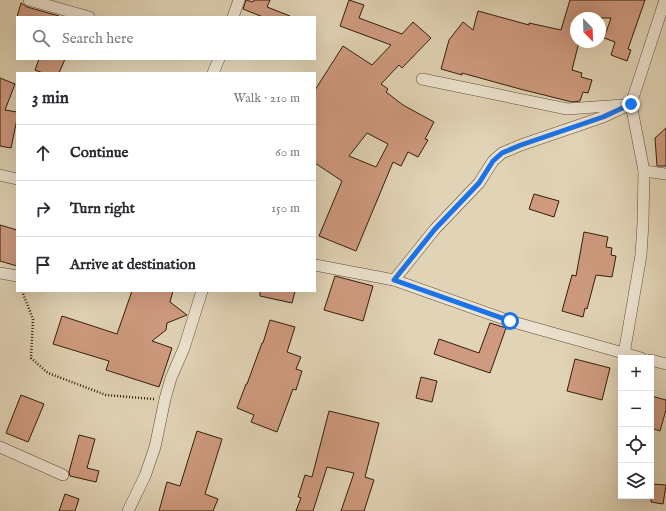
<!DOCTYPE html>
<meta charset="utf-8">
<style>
:root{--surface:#fff;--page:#f2f2f3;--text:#2b2b33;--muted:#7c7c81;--line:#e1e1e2}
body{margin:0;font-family:"IM FELL English",serif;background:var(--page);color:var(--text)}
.controls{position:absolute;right:12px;bottom:12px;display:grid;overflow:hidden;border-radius:0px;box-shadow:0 4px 16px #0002}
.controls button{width:36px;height:36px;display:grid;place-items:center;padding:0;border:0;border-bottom:1px solid var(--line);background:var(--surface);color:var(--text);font:20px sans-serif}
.compass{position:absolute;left:570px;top:12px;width:36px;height:36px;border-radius:50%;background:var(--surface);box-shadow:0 4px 16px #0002;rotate:157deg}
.stop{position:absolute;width:12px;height:12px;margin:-9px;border:3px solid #1a73e8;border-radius:50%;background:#fff}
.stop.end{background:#1a73e8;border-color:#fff;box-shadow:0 1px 4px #0008}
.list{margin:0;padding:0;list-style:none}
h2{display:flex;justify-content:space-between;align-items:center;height:52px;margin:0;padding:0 16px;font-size:17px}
h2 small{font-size:13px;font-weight:400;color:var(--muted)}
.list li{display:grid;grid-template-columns:26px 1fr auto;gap:12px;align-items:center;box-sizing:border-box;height:56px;padding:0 16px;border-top:1px solid var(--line)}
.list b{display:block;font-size:15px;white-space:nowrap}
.list em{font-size:13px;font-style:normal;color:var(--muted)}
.icon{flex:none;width:22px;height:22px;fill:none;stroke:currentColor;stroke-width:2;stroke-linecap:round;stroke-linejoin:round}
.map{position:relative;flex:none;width:666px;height:511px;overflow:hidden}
.search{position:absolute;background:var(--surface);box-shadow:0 4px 16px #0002;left:16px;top:16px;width:300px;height:44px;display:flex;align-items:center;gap:10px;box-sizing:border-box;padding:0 14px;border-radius:0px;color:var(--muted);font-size:15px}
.panel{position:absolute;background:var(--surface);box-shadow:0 4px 16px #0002;left:16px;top:72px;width:300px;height:220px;border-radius:0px}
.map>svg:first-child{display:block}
</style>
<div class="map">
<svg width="666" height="511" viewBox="0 0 666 511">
<rect width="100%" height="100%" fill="#e1d3b5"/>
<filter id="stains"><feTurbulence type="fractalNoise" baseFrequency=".005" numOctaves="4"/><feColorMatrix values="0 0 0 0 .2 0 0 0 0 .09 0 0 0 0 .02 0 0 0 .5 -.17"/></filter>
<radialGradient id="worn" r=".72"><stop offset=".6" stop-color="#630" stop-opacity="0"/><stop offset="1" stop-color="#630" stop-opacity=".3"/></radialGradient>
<!-- building -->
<g fill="#cf9a7f" stroke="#2f1f08" fill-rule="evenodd">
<polygon points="246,0 253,2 254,0 270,0 267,7 290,16 290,17 263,17 243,9"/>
<path d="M349,0L364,5L359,18L402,34L413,22L431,38L402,68L399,65L381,84L388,89L386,92L403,105L434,122L425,139L428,140L418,157L408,152L401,166L393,162L356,251L319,236L342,181L315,163V90L343,46L372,65L391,45L340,26ZM367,133L388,144L376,167L349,156Z"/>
<polygon points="570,0 645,0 628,49 631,50 627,61 611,55 615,42 604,38 611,18 576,18 576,42 579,42 572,70 582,73 581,77 592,80 588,93 583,92 580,101 572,102 520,89 462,73 462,75 441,69 449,40 463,22 473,30 478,11 529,25 529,23 561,30"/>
<polygon points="21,3 27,7 59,16 59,17 17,17"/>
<polygon points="39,59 65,59 59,73 43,73 35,70"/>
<polygon points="0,78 15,84 5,110 17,112 17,119 11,148 0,146"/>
<polygon points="666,128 666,166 657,166 655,138"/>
<polygon points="534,194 559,201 554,217 529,209"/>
<polygon points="0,225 17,230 17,266 0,261"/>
<polygon points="584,232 608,237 606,247 612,248 611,255 616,256 612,277 596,275 587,309 585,308 583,317 562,311 572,275 576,276"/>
<polygon points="335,276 373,286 363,321 324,310"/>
<polygon points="132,291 173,291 170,302 187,315 167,323 166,330 152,341 172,348 159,387 106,370 109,361 53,344 62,316 117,334"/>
<polygon points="260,291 295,291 292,303 260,296"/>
<polygon points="270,320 295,327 287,352 301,357 296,369 302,371 296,390 293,389 277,432 251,422 254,415 237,408 246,384 247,384 262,343 263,343"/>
<polygon points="490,323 506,328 490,373 434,354 439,339 479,353"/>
<polygon points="575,359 610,368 602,400 567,391"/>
<polygon points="421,377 437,381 432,402 416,398"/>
<polygon points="21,395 44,404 28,442 6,433"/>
<polygon points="651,396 666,400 666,410 660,431 651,428"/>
<polygon points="329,411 379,423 365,477 374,480 364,511 341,511 354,473 327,467 313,511 296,511 301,498 298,497 305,475 312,477"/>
<polygon points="197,431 222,439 205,494 218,499 213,511 159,511 167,482 180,486"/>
<polygon points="79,435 95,439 87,468 99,471 96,482 70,476 69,472"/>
<polygon points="651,484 666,485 663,504 651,502"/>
<polygon points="65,494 79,499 75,511 59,511"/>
</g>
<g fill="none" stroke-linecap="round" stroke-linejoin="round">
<!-- minor casing -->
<g stroke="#5c4c33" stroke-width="12">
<g id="minor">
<polyline points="29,0 89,17"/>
<polyline points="233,17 239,0"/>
<polyline points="213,73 219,59"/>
<polyline points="422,79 567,109 623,105"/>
<polyline points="644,171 666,174"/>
<polyline points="0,175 17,179"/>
<polyline points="315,265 394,280 510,321 641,358"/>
<polyline points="0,273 17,276"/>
<polyline points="394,280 435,229 479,183 493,161 502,153 521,145 603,117 631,104"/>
<polyline points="624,354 641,255 643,223 644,171 631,104 665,0"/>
<polyline points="651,360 666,364"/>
<polyline points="0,447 63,475"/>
<polyline points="128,511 145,476 155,447 165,399 171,378 184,348 202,291"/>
</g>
</g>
<!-- path -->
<polyline stroke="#2f1f08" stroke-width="2.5" stroke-dasharray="1 2" stroke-linecap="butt" points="22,291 33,319 31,358 48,373 106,395 154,399"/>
<!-- minor -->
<use href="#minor" stroke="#ece2cf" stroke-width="11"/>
</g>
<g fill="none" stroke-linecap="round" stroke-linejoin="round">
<!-- route -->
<polyline stroke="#1a73e8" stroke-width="5" points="510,321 394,280 435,229 479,183 493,161 502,153 521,145 603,117 631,104"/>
</g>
<rect width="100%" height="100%" filter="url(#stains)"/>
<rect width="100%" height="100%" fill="url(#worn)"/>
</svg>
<div class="controls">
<button>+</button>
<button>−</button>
<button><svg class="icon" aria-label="locate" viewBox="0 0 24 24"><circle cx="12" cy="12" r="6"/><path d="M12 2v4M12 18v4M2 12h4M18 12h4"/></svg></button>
<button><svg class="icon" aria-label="layers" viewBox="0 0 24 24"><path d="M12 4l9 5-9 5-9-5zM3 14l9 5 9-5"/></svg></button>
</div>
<svg class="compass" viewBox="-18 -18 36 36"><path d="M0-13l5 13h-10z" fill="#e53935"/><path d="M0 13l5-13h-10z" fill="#7c7c81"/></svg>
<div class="stop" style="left:510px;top:321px"></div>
<div class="stop end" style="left:631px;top:104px"></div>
<div class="search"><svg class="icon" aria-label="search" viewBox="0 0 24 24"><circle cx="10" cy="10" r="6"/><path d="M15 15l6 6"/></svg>Search here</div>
<section class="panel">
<h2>3 min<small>Walk · 210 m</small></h2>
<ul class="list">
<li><svg class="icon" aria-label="ahead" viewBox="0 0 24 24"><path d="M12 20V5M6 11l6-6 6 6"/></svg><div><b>Continue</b></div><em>60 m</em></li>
<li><svg class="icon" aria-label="right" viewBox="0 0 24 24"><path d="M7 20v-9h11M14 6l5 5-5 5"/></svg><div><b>Turn right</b></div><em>150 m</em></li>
<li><svg class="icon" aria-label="arrive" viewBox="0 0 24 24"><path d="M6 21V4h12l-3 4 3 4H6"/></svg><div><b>Arrive at destination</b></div></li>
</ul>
</section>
</div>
